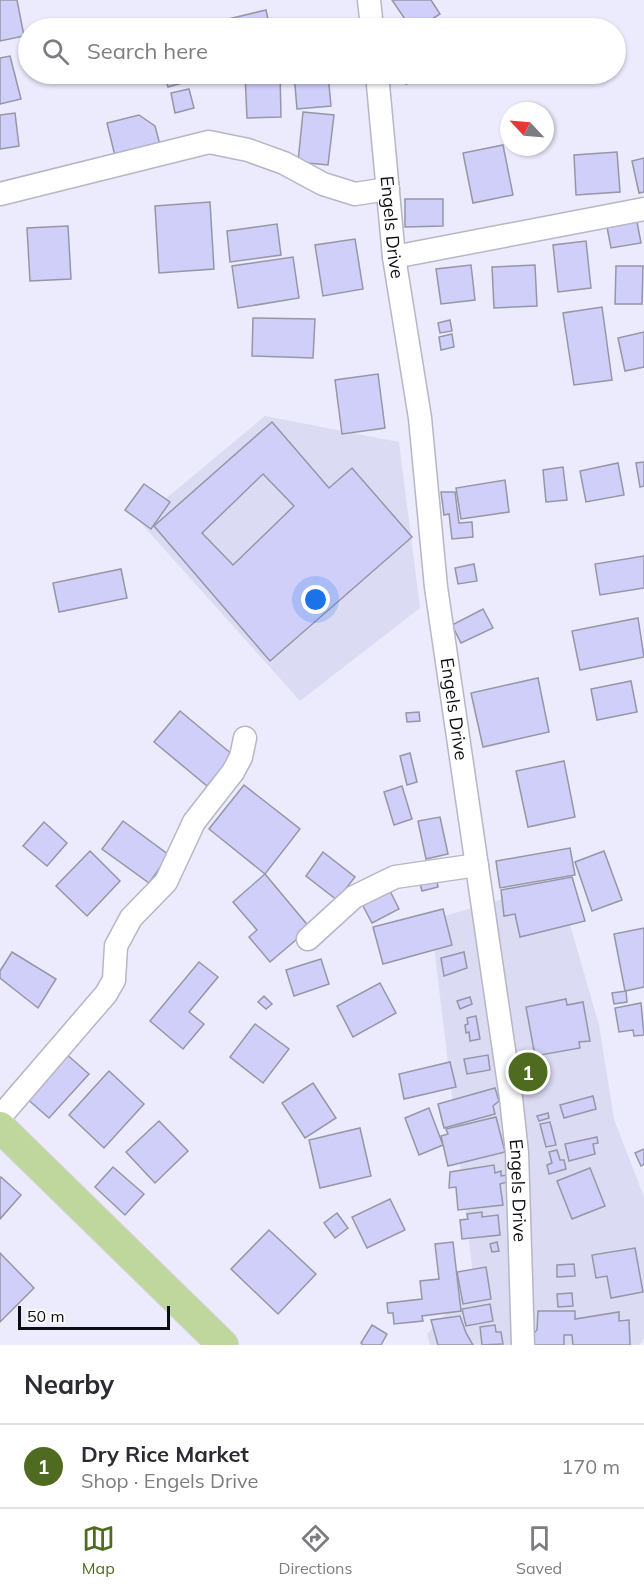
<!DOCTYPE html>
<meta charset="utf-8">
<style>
:root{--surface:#fff;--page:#f2f2f3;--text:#2b2b33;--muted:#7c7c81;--line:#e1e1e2;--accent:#4e6b1f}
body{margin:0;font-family:Mulish,sans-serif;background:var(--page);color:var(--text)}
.compass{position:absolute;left:500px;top:102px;width:54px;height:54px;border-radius:50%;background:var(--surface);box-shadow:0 2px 4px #0004;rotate:296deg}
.scale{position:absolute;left:18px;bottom:15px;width:152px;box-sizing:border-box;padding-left:6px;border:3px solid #0c0c12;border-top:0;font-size:16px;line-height:21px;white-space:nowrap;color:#0c0c12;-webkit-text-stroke:4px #fafafe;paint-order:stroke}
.you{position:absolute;left:316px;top:600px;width:21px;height:21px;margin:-15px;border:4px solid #fff;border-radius:50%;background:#1a73e8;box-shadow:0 0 0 9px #1a73e833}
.badge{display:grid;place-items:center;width:39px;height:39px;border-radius:50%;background:var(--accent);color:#fff;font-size:20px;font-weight:700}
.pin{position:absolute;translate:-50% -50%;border:3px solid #fff;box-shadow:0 2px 6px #0006}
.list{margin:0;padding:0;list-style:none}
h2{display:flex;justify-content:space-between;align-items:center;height:78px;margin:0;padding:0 24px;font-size:26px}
h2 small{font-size:20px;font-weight:400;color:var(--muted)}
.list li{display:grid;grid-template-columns:39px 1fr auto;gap:18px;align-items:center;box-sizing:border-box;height:84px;padding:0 24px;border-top:2px solid var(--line)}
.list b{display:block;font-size:22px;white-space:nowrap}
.list p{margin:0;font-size:20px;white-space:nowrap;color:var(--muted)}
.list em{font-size:20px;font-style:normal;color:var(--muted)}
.icon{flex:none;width:33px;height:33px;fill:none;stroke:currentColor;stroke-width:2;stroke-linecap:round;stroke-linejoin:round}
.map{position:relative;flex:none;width:644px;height:1345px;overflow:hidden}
.search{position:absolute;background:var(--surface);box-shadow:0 2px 4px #0004;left:18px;right:18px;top:18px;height:66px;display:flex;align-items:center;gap:15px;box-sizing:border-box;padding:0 21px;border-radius:33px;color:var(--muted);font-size:22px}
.sheet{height:162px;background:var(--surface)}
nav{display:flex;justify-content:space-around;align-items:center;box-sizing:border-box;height:84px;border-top:2px solid var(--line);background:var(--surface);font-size:16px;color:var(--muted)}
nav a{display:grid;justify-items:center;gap:3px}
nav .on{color:var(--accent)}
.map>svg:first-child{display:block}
</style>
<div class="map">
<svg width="644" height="1345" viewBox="0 0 644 1345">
<rect width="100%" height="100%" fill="#ebebfd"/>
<!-- built -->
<g fill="#dbdbf3">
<polygon points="265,416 399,442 420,608 300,701 139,521"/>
<polygon points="558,883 599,1025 614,1119 644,1197 644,1338 639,1345 430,1345 427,1334 474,1283 431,920"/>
</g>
<!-- building -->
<g fill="#cfcffa" stroke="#9696a6" stroke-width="1.5" fill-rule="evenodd">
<polygon points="0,0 17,0 24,36 0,41"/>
<polygon points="392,0 431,0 440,14 418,28 411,28"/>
<polygon points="266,10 270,28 226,28 224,20"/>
<polygon points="192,23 194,28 172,28"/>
<polygon points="588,23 589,28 563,28"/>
<polygon points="10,56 21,99 0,104 0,58"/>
<polygon points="164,74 206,74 207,76 168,87"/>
<polygon points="245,74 280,74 281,117 247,118"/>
<polygon points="294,74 328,74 331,106 297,109"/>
<polygon points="404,74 432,74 433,76 406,84"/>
<polygon points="556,74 586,74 558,80"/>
<polygon points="189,89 194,108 175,113 171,93"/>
<polygon points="303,112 334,115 328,165 298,162"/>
<polygon points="15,113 19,146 0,149 0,115"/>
<polygon points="139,115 155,126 160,145 115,156 107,123"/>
<polygon points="503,145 513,195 473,203 463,153"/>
<polygon points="617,152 620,192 576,195 574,155"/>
<polygon points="644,158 644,192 639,193 632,161"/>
<polygon points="405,199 443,199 443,226 405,227"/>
<polygon points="210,202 214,269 159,273 155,206"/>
<polygon points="637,222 641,243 611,248 607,227"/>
<polygon points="277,224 281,255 230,262 227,231"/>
<polygon points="68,226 71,279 30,281 27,228"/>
<polygon points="355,239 363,289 323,296 315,245"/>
<polygon points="586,241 591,288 558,292 553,245"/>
<polygon points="293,257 299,298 238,308 232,266"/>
<polygon points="471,265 475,300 441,304 436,269"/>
<polygon points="535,265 537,306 494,308 492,267"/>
<polygon points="616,266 643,266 642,304 615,304"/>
<polygon points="602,307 612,380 574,385 563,313"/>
<polygon points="253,318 315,319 313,358 252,356"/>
<polygon points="450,320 452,331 440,333 438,323"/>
<polygon points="644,332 644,367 625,371 618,338"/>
<polygon points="452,334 454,347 441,350 439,337"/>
<polygon points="378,374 385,428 342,434 335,380"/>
<path d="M272,422L329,488L352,468L412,537L270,661L154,526ZM263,474L294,506L233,565L202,533Z"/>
<polygon points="644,462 644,486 640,487 636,463"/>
<polygon points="618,463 624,495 586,502 580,471"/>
<polygon points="563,467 567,500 546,502 543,470"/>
<polygon points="505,480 509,512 461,519 456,488"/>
<polygon points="144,484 170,502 151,529 125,510"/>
<polygon points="441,492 455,492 459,523 472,522 473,537 452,539 449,514 444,515"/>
<polygon points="644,556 644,588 600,595 595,564"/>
<polygon points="474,564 477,581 458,584 455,568"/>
<polygon points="121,569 127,598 59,612 53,583"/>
<polygon points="483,609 493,628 461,643 452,625"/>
<polygon points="638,618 644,657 580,670 572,631"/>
<polygon points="538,678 549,732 483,747 471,693"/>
<polygon points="631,681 637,712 597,720 591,689"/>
<polygon points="180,711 233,755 207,786 154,742"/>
<polygon points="419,712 420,721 407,722 406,713"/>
<polygon points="410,753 417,782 407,785 400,756"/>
<polygon points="564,761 575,817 528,827 516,771"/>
<polygon points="244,785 300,829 265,874 209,829"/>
<polygon points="402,786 412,819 394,825 384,792"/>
<polygon points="440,817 448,854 426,859 418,821"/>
<polygon points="123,821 169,855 149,883 102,849"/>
<polygon points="44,822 67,843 47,866 23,846"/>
<polygon points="570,848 575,875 500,888 496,861"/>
<polygon points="90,851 120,881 87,916 56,886"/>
<polygon points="604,851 622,900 592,911 575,862"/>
<polygon points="323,852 355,877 337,900 306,876"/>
<polygon points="265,874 310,928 270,962 249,937 257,930 233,902"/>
<polygon points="436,877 438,887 422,891 419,880"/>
<polygon points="572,877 585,921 520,937 515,914 504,916 501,890"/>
<polygon points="389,889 399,909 372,923 362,904"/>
<polygon points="443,909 452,945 383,964 373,927"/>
<polygon points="644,928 644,987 625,991 614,934"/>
<polygon points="12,952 56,979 38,1008 0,978 0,971"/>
<polygon points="464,952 467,968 444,976 441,958"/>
<polygon points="321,959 329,984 294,996 286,970"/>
<polygon points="199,962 218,977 189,1012 204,1024 183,1049 150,1021"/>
<polygon points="380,983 396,1013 353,1037 337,1006"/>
<polygon points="626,991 627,1002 614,1004 612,993"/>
<polygon points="264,996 272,1004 266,1009 258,1002"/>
<polygon points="470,997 472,1004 460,1009 457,1001"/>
<polygon points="566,999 567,1005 583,1002 590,1041 579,1042 580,1048 535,1056 526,1007"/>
<polygon points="641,1003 644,1035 634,1036 633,1030 619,1032 615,1008"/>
<polygon points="476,1016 480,1039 470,1041 469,1032 466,1033 465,1025 468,1024 467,1018"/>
<polygon points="255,1024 289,1049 263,1083 230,1057"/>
<polygon points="65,1053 89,1074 49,1118 25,1097"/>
<polygon points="488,1055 490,1070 467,1074 464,1059"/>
<polygon points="450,1062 456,1087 404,1099 399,1074"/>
<polygon points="109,1071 144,1104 104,1148 69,1115"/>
<polygon points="313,1083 336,1118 305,1138 282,1103"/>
<polygon points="495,1088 499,1101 493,1106 495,1114 444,1128 438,1104"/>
<polygon points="593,1096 596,1109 564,1118 560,1105"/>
<polygon points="429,1108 443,1145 419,1155 405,1118"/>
<polygon points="548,1113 549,1118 539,1121 537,1116"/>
<polygon points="496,1117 505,1152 448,1166 441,1136 448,1134 446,1129"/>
<polygon points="159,1121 188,1151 155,1183 126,1152"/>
<polygon points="550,1122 556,1145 546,1147 540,1124"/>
<polygon points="360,1128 371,1176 320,1188 309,1140"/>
<polygon points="597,1137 598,1143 593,1144 595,1154 569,1161 565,1144"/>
<polygon points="644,1149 644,1164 641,1166 635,1153"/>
<polygon points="557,1150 560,1160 564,1160 566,1169 549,1174 547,1165 552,1163 549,1152"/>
<polygon points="494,1165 495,1173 501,1171 501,1176 508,1175 507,1182 500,1184 503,1205 458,1210 456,1187 449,1188 450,1172"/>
<polygon points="113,1167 144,1194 125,1215 95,1187"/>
<polygon points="590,1168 605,1206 572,1219 557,1181"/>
<polygon points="1,1177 21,1195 0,1219 0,1178"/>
<polygon points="390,1199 405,1230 367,1248 352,1217"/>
<polygon points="482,1212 482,1217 498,1215 500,1235 462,1239 460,1220 468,1219 467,1214"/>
<polygon points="337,1213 348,1228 335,1238 324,1223"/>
<polygon points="269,1230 316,1274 278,1314 231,1269"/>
<polygon points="453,1242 461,1311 422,1316 423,1321 394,1324 393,1313 388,1313 387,1303 422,1299 420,1281 439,1279 435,1244"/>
<polygon points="497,1242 499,1251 492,1252 490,1244"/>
<polygon points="635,1248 643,1292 611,1298 607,1276 596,1278 592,1255"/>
<polygon points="0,1253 34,1288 0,1322"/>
<polygon points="574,1264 575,1276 557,1277 557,1265"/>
<polygon points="486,1267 491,1299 463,1304 457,1272"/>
<polygon points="572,1293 573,1306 558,1307 557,1294"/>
<polygon points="490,1304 493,1321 466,1326 462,1309"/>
<polygon points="538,1311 575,1311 575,1319 619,1312 619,1321 629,1320 630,1345 573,1345 572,1335 564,1335 564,1345 534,1345 534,1333 537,1330"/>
<polygon points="460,1316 466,1333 473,1345 438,1345 431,1320"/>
<polygon points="372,1325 387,1334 381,1345 363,1345 361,1343"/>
<polygon points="495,1325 496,1332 501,1332 503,1344 482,1345 480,1327"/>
</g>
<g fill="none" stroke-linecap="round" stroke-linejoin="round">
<!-- minor casing -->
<g stroke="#b6b6c6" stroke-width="25">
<g id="minor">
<polyline points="369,0 372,28"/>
<path id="s1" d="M377,74L394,257L420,418L436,587L511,1098L517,1153L523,1345"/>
<polyline points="0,194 209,142 248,150 284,163 323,184 355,194 388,189"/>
<polyline points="394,257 644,209"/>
<polyline points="308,939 354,897 395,877 477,865"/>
<polyline points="0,1117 106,994 114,980 116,946 131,918 166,882 194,822 233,772 241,757 245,738"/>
</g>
</g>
<!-- major casing -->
<g stroke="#d3d3d4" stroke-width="32">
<polyline id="major" points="0,1127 223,1345"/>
</g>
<!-- minor -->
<use href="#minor" stroke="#fff" stroke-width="22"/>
<!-- major -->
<use href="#major" stroke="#bfd79d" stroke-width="30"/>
</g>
<g text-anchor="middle" stroke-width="5" stroke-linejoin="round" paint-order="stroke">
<!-- street labels -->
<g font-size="18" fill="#0c0c12" stroke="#fafafe">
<text dy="6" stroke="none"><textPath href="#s1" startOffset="154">Engels Drive</textPath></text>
<text dy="6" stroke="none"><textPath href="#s1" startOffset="640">Engels Drive</textPath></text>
<text dy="6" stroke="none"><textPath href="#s1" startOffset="1126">Engels Drive</textPath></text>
</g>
</g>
</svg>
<svg class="compass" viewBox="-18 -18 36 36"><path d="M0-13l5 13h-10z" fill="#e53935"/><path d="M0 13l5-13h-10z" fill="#7c7c81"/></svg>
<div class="scale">50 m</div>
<div class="you"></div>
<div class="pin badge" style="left:528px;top:1072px">1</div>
<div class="search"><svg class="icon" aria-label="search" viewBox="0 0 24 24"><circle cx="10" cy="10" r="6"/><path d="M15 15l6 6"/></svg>Search here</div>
</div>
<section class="sheet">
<h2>Nearby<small></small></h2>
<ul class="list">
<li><span class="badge">1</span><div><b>Dry Rice Market</b><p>Shop · Engels Drive</p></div><em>170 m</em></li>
</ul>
</section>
<nav>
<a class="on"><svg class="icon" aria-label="map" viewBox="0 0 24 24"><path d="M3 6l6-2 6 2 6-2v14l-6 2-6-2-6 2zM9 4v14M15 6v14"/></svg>Map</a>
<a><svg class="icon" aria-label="directions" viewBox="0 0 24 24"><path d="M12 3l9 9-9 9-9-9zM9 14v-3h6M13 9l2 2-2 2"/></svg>Directions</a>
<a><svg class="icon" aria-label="saved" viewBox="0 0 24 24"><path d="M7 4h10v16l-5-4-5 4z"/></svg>Saved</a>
</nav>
